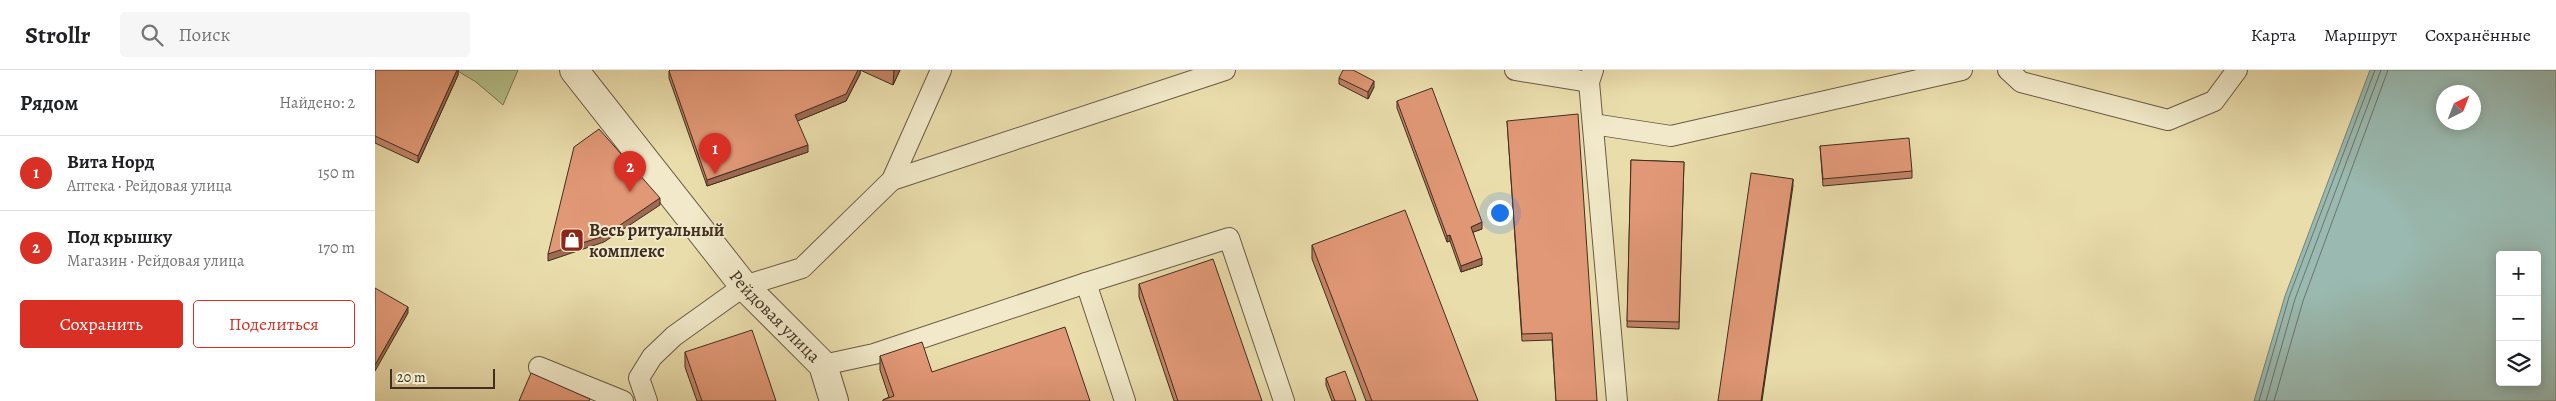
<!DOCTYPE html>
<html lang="ru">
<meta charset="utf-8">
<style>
:root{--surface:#fff;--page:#f6f6f6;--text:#202124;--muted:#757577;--line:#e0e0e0;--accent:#d93025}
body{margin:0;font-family:Alegreya,serif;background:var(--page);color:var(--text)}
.controls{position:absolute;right:15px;bottom:15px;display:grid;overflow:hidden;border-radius:5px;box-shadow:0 2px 12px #0003}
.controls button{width:45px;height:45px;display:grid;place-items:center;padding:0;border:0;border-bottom:1px solid var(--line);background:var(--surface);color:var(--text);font:25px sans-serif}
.compass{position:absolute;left:2061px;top:15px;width:45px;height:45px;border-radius:50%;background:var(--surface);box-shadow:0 2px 12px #0003;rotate:42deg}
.scale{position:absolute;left:15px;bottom:12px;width:105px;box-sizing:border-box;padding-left:5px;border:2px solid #3f2e21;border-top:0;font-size:14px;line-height:18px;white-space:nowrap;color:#3f2e21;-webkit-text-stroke:4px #f1e9c9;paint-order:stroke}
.you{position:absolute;left:1124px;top:142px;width:18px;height:18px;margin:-12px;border:4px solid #fff;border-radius:50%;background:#1a73e8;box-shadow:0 0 0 8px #1a73e833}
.badge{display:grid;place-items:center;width:32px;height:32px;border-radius:50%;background:var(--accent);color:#fff;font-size:16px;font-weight:700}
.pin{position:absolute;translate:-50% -41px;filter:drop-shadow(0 1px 2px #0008)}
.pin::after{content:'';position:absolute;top:26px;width:18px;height:15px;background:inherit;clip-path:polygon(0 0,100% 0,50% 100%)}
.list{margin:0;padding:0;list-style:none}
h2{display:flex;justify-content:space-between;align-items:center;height:65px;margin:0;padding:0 20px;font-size:21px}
h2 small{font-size:16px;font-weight:400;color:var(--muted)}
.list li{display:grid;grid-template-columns:32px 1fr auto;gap:15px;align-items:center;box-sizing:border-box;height:75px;padding:0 20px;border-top:1px solid var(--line)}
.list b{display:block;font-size:19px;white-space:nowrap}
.list p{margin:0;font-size:16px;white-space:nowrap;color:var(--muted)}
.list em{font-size:16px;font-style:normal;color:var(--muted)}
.actions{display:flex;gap:10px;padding:15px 20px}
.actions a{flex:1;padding:11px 0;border:1px solid var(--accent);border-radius:5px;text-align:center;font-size:18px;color:var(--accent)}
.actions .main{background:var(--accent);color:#fff}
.icon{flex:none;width:28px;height:28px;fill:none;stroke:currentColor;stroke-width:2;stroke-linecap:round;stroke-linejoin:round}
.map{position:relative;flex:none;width:2181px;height:331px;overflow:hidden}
header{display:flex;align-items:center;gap:30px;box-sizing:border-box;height:70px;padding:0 25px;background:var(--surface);border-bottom:1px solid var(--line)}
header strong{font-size:24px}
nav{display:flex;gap:28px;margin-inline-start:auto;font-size:18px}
.search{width:350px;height:45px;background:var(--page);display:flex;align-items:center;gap:12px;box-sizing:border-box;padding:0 18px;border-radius:5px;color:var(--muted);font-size:19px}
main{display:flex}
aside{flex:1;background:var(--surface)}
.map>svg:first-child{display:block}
</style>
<header>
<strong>Strollr</strong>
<div class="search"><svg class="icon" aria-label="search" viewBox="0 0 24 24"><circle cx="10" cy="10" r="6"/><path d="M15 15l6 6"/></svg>Поиск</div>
<nav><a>Карта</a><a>Маршрут</a><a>Сохранённые</a></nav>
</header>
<main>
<aside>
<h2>Рядом<small>Найдено: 2</small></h2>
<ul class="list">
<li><span class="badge">1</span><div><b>Вита Норд</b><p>Аптека · Рейдовая улица</p></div><em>150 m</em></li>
<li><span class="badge">2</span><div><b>Под крышку</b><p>Магазин · Рейдовая улица</p></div><em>170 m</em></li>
</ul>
<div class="actions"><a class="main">Сохранить</a><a>Поделиться</a></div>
</aside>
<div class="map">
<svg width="2181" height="331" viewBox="0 0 2181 331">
<rect width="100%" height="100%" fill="#eaddac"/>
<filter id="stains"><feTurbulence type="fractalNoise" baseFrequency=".004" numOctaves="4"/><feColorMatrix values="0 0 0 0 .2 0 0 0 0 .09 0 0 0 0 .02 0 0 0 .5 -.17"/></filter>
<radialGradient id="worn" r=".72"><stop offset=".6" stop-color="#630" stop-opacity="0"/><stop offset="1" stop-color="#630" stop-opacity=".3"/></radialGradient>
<!-- green -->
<polygon fill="#b6c18a" stroke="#7a7856" points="81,0 143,0 128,35 101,12"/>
<!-- water -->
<path fill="#9abab1" stroke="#768277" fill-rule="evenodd" d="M1995,0H2181V331H1879L1910,226ZM2068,22H2098V52H2068ZM2125,185H2162V312H2125Z"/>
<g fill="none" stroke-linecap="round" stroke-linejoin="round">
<!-- shore -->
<g stroke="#6c7469" stroke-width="1">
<polyline points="1884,331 1914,227 2000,0"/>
<polyline points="1891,331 1920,229 2006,0"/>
<polyline points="1899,331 1928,231 2013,0"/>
</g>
<!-- lane casing -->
<g stroke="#6a5a44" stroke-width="22">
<g id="lane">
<polyline points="1140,0 1214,12"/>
<polyline points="1218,0 1214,12 1242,331"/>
<polyline points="1633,0 1646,12 1793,50 1839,31 1862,0"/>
<polyline points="1218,54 1296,66 1587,0"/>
<polyline points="517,110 850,0"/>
<polyline points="711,213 750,331"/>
<polyline points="448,295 499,284 711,213 854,168 909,331"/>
<polyline points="164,297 248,331"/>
<polyline points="272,331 264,308 277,287 299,266 369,216 427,198 517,110 566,0"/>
</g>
</g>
<!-- street casing -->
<g stroke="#6a5a44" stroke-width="30">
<g id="street">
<path id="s1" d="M199,0L369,216L448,295L459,331"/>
</g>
</g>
<!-- lane -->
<use href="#lane" stroke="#f1e9c9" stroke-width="20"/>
<!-- street -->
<use href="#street" stroke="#f1e9c9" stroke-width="28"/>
</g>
<!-- wall -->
<g fill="#c28365" stroke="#3f2e21">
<polygon points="0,0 83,0 83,5 43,93 0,73"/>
<polygon points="295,0 525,0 518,15 485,0 485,4 471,31 422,51 433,82 332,116 294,8 294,1"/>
<polygon points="964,8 999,17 993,29 964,14"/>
<polygon points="1022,31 1107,159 1098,162 1107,195 1086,202 1075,171 1072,172 1022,38"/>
<polygon points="1132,51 1222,331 1181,331 1177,270 1147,271"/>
<polygon points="1445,76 1537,101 1537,108 1448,116"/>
<polygon points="1256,90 1309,92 1304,259 1252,257"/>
<polygon points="937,175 1103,331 991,331 937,189"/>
<polygon points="764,214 887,331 799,331 764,227"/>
<polygon points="310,282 401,331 322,331 310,297"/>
<polygon points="505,286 557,302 715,331 508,331 508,330 514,327 505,300"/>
<polygon points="951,308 981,331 957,331 951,315"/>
</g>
<!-- shaded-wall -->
<g fill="#9e6a53" stroke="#3f2e21">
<polygon points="82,0 83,0 83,5 43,93 43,86"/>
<polygon points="483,0 485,0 485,4 471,31 420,52 420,45"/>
<polygon points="519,0 525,0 518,15"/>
<polygon points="999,11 999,17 993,29 993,22"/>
<polygon points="433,75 433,82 332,116 332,110"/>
<polygon points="1418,109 1418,116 1387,331 1386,331"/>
<polygon points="285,128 285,135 229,172 173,191 173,184"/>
<polygon points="1107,152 1107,159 1096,163 1096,157"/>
<polygon points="1075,165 1075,171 1072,172 1072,166"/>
<polygon points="1107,188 1107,195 1086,202 1086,196"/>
<polygon points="33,237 33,243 0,301 0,295"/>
</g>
<!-- building -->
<g fill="#e19876" stroke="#3f2e21">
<polygon points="0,0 82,0 43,86 0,66"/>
<polygon points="295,0 483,0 471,24 420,45 433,75 332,110 294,1"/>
<polygon points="968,0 978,0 999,11 993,22 964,8"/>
<polygon points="1057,18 1107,152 1096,157 1107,188 1086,196 1075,165 1072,166 1022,31"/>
<polygon points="1203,44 1222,331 1181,331 1177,263 1147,264 1132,51"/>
<polygon points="224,59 285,128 229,166 173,184 199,77"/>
<polygon points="1534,68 1537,101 1448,109 1445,76"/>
<polygon points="1256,90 1309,92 1304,252 1252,251"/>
<polygon points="1376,103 1418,109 1386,331 1343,331"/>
<polygon points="1030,140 1103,331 997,331 937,175"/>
<polygon points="838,189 887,331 803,331 764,214"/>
<polygon points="0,218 33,237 0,295"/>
<polygon points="690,257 715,331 508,331 508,330 519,326 505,286 547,272 557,302"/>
<polygon points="377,260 401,331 327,331 310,282"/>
<polygon points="970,301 981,331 960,331 951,308"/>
<polygon points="156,303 215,329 214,331 144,331"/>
</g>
<!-- icons -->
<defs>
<g id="shop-square" transform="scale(1.25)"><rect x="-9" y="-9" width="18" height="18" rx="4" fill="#8f2418" stroke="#f1e9c9"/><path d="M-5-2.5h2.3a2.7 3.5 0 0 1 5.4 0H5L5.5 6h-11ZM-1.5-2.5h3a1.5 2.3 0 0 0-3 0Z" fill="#fff"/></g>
</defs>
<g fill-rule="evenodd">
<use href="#shop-square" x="197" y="170"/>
</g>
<g text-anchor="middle" stroke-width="4" stroke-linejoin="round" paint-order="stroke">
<!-- poi labels -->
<g font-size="18" font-weight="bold" fill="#3f2e21" stroke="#f1e9c9" text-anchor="start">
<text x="214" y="166">Весь ритуальный<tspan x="214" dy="21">комплекс</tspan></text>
</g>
<!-- street labels -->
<g font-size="18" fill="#3f2e21" stroke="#f1e9c9">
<text dy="6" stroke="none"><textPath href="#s1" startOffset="318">Рейдовая улица</textPath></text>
</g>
</g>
<rect width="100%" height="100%" filter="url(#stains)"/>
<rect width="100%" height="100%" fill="url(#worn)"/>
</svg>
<div class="controls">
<button>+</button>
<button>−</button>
<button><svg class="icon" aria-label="layers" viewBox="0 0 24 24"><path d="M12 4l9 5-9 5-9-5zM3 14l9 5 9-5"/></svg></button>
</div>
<svg class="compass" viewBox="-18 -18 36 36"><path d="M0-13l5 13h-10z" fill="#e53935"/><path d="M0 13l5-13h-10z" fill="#757577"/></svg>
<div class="scale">20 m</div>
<div class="you"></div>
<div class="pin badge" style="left:340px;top:104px">1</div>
<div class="pin badge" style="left:255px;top:122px">2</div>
</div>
</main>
